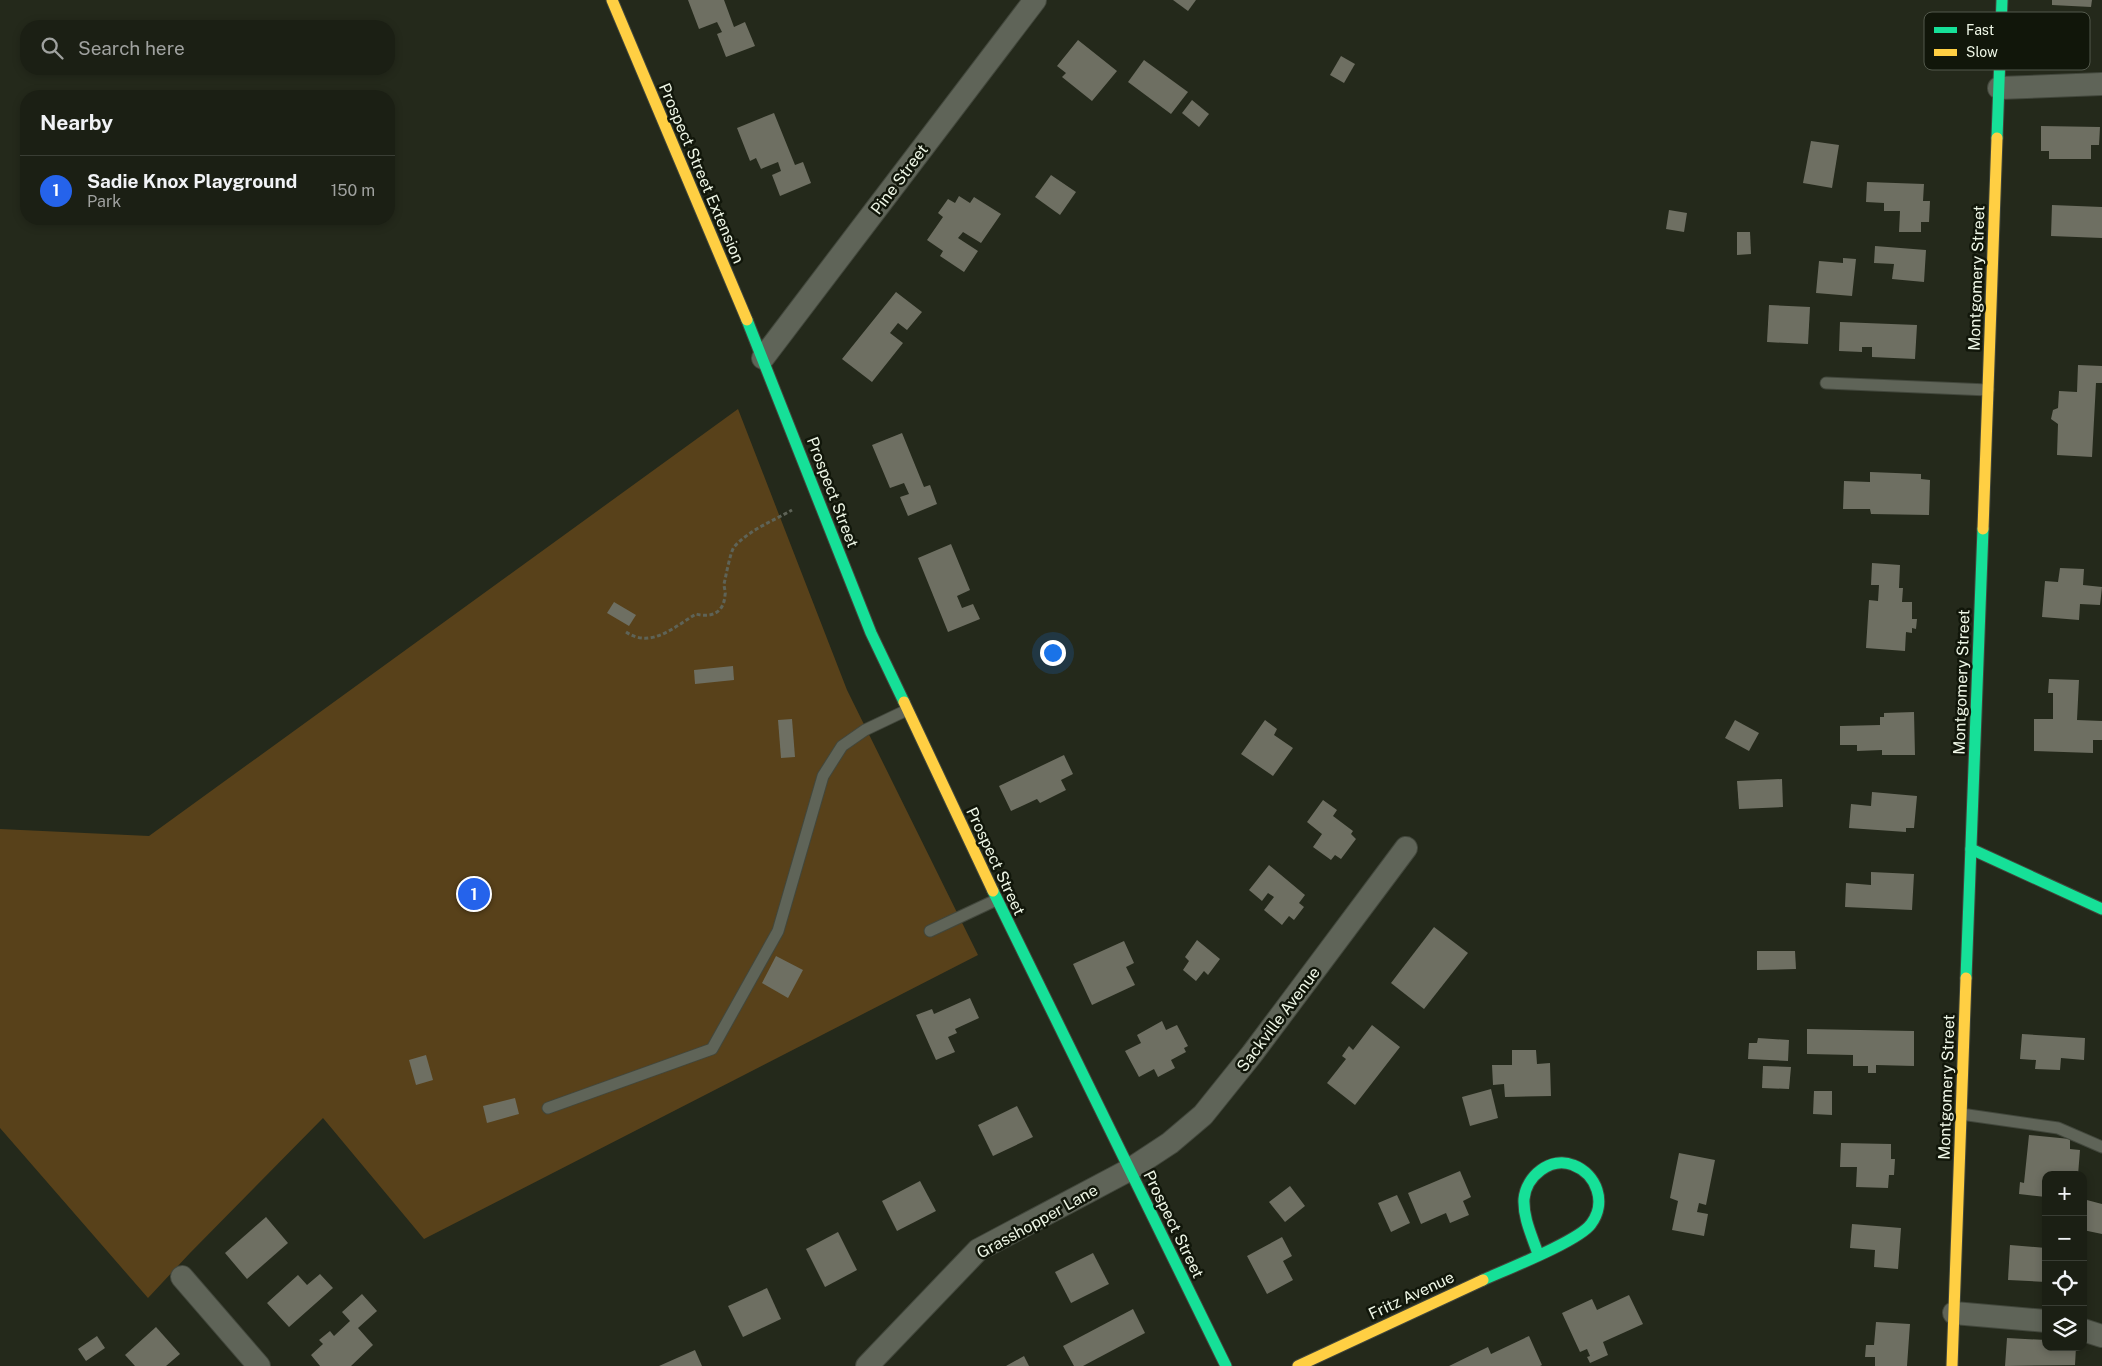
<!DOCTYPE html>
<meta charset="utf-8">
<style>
:root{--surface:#1b1f14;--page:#24271d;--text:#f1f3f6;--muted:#a0a2a0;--line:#393d34;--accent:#2563eb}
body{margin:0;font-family:"Public Sans",sans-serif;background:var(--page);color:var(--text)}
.controls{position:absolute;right:15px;bottom:15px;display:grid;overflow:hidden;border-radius:10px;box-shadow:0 2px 8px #0003}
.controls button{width:45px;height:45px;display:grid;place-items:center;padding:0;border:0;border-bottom:1px solid var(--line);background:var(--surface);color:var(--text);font:25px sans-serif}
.you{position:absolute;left:1052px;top:652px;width:18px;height:18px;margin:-12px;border:4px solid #fff;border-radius:50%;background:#1a73e8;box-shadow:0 0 0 8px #1a73e833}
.badge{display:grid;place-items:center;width:32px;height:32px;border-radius:50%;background:var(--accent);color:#fff;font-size:16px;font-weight:700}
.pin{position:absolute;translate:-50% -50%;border:2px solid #fff;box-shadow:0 1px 5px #0006}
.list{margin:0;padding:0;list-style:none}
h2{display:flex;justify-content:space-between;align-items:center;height:65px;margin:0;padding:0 20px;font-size:21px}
h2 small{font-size:16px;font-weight:400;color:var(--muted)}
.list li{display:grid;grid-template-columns:32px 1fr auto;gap:15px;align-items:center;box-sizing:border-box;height:70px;padding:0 20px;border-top:1px solid var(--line)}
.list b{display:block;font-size:19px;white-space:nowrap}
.list p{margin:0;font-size:16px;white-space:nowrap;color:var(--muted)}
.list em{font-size:16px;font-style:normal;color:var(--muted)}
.icon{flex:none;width:28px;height:28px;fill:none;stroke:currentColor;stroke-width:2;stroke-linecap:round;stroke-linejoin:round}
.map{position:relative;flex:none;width:2102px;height:1366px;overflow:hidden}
.search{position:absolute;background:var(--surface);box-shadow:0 2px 8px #0003;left:20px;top:20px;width:375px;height:55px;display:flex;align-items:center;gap:12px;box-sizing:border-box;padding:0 18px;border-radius:20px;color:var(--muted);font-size:19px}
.panel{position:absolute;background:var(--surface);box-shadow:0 2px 8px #0003;left:20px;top:90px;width:375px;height:135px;border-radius:20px}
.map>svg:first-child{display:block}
</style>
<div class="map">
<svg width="2102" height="1366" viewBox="0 0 2102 1366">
<rect width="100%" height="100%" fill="#24291b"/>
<!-- green -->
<polygon fill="#58411a" points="738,409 847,690 978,955 424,1239 323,1118 190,1253 148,1298 0,1128 0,829 149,836"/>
<!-- building -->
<g fill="#6e6f62">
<polygon points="688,0 724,0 734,27 745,22 755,46 726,57 717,34 722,32 717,22 699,29"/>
<polygon points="1173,0 1196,0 1188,11"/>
<polygon points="2052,0 2092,0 2091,7 2052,5"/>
<polygon points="1078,40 1117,71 1092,101 1062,77 1066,73 1057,66"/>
<polygon points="1341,56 1355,64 1344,83 1330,75"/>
<polygon points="1144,60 1188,92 1171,114 1128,82"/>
<polygon points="1192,100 1209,114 1199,127 1182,113"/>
<polygon points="774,113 795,165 803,162 811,183 780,196 772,175 781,171 778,162 761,169 756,158 750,161 737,128"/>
<polygon points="2041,126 2100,127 2099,145 2091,145 2091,159 2049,159 2049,151 2041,151"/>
<polygon points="1811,141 1839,145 1832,188 1803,183"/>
<polygon points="1051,175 1076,192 1060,215 1035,197"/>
<polygon points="1867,182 1924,184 1923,201 1930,201 1929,222 1921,222 1921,232 1899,232 1900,211 1884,211 1884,203 1866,202"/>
<polygon points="959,196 970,203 974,197 1001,214 981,243 963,232 958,238 978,251 964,272 940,256 943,251 927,240 943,217 938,213 948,199 955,203"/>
<polygon points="2052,205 2102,207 2102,238 2051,236"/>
<polygon points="1669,210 1687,213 1684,232 1666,229"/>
<polygon points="1737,232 1750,232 1751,254 1737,255"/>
<polygon points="1875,246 1926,250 1924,282 1892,279 1894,264 1874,263"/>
<polygon points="1843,258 1856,259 1852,296 1816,293 1819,261 1843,263"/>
<polygon points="896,292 922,312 907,330 898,323 890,333 903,343 872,382 842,359"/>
<polygon points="1769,305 1810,307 1808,344 1767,342"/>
<polygon points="1840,322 1917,325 1915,359 1872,357 1872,347 1862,347 1862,352 1839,351"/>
<polygon points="2078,365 2102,366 2102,383 2096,383 2092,457 2057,455 2058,424 2051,419 2053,410 2058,408 2059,391 2077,392"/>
<polygon points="902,433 924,487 930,485 937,504 908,516 900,497 909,494 904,483 890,488 872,445"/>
<polygon points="1870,472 1921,474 1921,479 1930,480 1929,515 1871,514 1870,509 1843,509 1844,481 1870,482"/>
<polygon points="951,544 970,590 957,596 962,608 973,604 980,619 948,632 918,558"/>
<polygon points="1872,563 1900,565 1899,588 1903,588 1902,602 1912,602 1912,619 1917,619 1916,629 1912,628 1912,633 1906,632 1905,651 1866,648 1869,600 1878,601 1879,585 1871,585"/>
<polygon points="2060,568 2084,569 2083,585 2102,587 2100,605 2080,604 2079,620 2042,617 2045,581 2058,582"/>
<polygon points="614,602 636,615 629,626 607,613"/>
<polygon points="733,666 734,680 695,684 694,670"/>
<polygon points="2049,679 2079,680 2077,720 2102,721 2102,740 2093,740 2093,753 2034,751 2034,719 2053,719 2053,693 2048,693"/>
<polygon points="1914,712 1915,755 1882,755 1882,750 1857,751 1857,745 1840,745 1840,726 1880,725 1880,717 1884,717 1884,713"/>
<polygon points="792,719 795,757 781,758 778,720"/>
<polygon points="1265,720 1277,729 1274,735 1293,748 1273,776 1241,754"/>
<polygon points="1735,720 1759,733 1749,751 1725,738"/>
<polygon points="1064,755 1073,774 1061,780 1066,790 1040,803 1037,799 1011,811 999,786"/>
<polygon points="1782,779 1783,807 1739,809 1737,781"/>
<polygon points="1872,792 1917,796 1914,828 1906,828 1906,832 1849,828 1851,804 1871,806"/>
<polygon points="1323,800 1337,810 1333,816 1353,831 1351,834 1356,839 1341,859 1335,855 1331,860 1313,847 1322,834 1307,822"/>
<polygon points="1269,865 1305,895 1299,903 1304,907 1294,920 1289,916 1282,925 1264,910 1274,897 1268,893 1262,901 1249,890"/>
<polygon points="1871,872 1914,874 1912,910 1845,907 1846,883 1871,885"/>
<polygon points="1434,927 1468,953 1424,1009 1391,983"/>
<polygon points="1197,940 1220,959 1208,975 1204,971 1196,981 1183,970 1189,961 1185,957"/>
<polygon points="1124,941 1134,963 1126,967 1135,985 1092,1005 1073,964"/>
<polygon points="1757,951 1795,951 1796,969 1757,970"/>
<polygon points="776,956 803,970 788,998 762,983"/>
<polygon points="970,998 979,1018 955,1029 957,1033 948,1037 955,1052 936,1060 916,1015 932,1009 934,1014"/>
<polygon points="1162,1021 1166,1030 1177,1025 1188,1046 1184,1048 1186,1052 1171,1060 1175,1068 1158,1077 1154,1069 1139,1077 1125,1051 1141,1043 1137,1035"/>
<polygon points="1372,1025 1400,1047 1355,1105 1327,1083 1346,1059 1342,1056 1349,1046 1353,1050"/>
<polygon points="1807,1029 1914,1031 1914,1066 1876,1065 1876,1073 1868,1073 1868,1066 1853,1066 1853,1055 1807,1054"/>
<polygon points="2022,1034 2085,1038 2084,1060 2061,1058 2060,1070 2035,1069 2036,1060 2020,1059"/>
<polygon points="1758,1038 1789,1040 1788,1061 1748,1059 1749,1043 1757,1043"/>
<polygon points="1512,1050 1536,1050 1537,1064 1550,1063 1551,1096 1505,1097 1504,1084 1493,1085 1492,1065 1512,1065"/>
<polygon points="426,1055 433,1080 416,1085 409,1060"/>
<polygon points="1763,1066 1791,1067 1789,1089 1762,1088"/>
<polygon points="1491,1089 1498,1118 1470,1126 1462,1097"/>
<polygon points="1814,1091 1832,1091 1832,1115 1813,1114"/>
<polygon points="515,1098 519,1114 487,1123 483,1106"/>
<polygon points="1017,1106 1033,1137 993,1156 978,1125"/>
<polygon points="2029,1135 2070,1139 2070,1149 2080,1150 2078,1175 2046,1175 2046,1197 2019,1194 2020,1182 2024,1183"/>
<polygon points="1841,1143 1891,1144 1891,1159 1895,1159 1894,1175 1889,1175 1888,1188 1856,1187 1857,1167 1840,1167"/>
<polygon points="1679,1153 1715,1160 1706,1205 1699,1203 1697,1212 1708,1214 1704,1236 1672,1230 1678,1201 1670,1198"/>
<polygon points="1460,1171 1471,1197 1463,1201 1469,1215 1450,1223 1446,1213 1421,1224 1408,1193"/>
<polygon points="920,1181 936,1211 897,1231 882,1201"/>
<polygon points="1290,1186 1305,1206 1285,1222 1269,1202"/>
<polygon points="1397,1195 1410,1223 1391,1232 1378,1203"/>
<polygon points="2083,1199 2102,1204 2102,1234 2083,1230"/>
<polygon points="266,1217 288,1243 247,1279 225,1253"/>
<polygon points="1852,1224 1901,1228 1898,1269 1874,1267 1875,1250 1850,1248"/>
<polygon points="838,1232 857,1270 825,1287 806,1249"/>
<polygon points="1282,1237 1292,1256 1283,1261 1293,1280 1267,1294 1247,1256"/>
<polygon points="2010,1245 2046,1248 2046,1282 2008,1280"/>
<polygon points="1093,1253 1109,1284 1071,1303 1055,1272"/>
<polygon points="320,1274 333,1288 289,1327 267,1303 298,1275 307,1285"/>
<polygon points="767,1288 781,1319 743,1337 728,1306"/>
<polygon points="362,1294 377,1311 358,1328 373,1345 351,1366 320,1366 311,1355 323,1344 319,1340 330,1331 334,1336 350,1321 342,1312"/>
<polygon points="1629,1295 1643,1324 1603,1342 1608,1355 1590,1363 1587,1357 1590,1356 1587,1349 1580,1352 1562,1313 1592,1299 1597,1310"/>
<polygon points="1133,1309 1145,1333 1083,1366 1074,1366 1063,1346"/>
<polygon points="1876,1322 1910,1324 1907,1366 1875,1366 1875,1357 1865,1357 1866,1345 1874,1345"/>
<polygon points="156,1327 180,1354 166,1366 135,1366 125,1355"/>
<polygon points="97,1336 105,1348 86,1361 78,1349"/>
<polygon points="1529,1336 1542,1365 1540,1366 1449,1366 1488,1347 1491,1354"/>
<polygon points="2007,1338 2046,1340 2046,1347 2076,1347 2075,1365 2005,1366"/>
<polygon points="695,1350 702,1366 659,1366"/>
<polygon points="1024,1356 1029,1366 1006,1366"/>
</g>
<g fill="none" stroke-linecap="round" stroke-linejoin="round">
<!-- lane casing -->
<g stroke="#42473c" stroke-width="13">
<g id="lane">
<polyline points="1826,383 1988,390"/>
<polyline points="930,931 996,900"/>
<polyline points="548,1108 712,1049 778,931 823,776 842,746 865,730 907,710"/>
<polyline points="1961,1114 2058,1128 2102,1147"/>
</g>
</g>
<!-- street casing -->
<g stroke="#42473c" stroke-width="24">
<g id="street">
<polyline points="1999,88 2102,84"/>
<polyline points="763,358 1035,0"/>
<polyline points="182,1277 259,1366"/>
<polyline points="1954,1313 2046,1321"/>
<polyline points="2083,1330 2102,1336"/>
<polyline points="867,1366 978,1250 1129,1170 1170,1143 1203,1115 1252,1054 1406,848"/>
</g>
</g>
<!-- fast casing -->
<g stroke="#42473c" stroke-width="13">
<g id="fast">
<polyline points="1997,138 2002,0"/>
<polyline points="747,320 871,633 904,702"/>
<polyline points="1971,849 2102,909"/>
<polyline points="993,891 1226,1366"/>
<polyline points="1966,978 1983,529"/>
<path d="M1483,1280C1505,1270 1579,1241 1591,1224C1607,1203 1597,1174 1573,1165C1551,1156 1526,1176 1524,1199C1523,1218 1532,1236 1538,1254"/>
</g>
</g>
<!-- slow casing -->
<g stroke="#42473c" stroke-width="13">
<g id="slow">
<polyline points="612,0 747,320"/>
<polyline points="1983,529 1997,138"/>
<polyline points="904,702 993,891"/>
<polyline points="1298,1366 1483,1280"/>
<polyline points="1952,1366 1966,978"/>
</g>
</g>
<!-- path -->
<path stroke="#5e6357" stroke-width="3" stroke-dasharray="4 2.5" stroke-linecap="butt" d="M626,632C651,649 674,627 696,614C711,618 724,613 725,595C726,592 724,588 724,584C726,576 730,553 734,547C749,530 773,521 792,510"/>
<!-- lane -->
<use href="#lane" stroke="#5f6458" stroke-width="11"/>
<!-- street -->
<use href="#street" stroke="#5f6458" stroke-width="22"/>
<!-- fast -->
<use href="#fast" stroke="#16e098" stroke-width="11"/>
<!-- slow -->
<use href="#slow" stroke="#ffcf43" stroke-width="11"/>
</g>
<g text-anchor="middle" stroke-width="5" stroke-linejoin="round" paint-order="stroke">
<!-- street labels -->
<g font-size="16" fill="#eef6e6" stroke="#11160a">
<text transform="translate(702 173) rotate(67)" y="6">Prospect Street Extension</text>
<text transform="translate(899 179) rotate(-53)" y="6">Pine Street</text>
<text transform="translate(1976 278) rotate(-88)" y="6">Montgomery Street</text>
<text transform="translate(833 492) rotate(69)" y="6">Prospect Street</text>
<text transform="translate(1961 682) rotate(-88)" y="6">Montgomery Street</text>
<text transform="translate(996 861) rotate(65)" y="6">Prospect Street</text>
<text transform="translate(1278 1019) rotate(-53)" y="6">Sackville Avenue</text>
<text transform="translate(1946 1087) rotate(-88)" y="6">Montgomery Street</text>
<text transform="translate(1037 1221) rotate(-29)" y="6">Grasshopper Lane</text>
<text transform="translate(1174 1224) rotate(64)" y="6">Prospect Street</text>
<text transform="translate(1411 1295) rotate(-25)" y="6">Fritz Avenue</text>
</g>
</g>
<!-- legend -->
<rect x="1924" y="12" width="166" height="58" rx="8" fill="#11160a" stroke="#53594c" stroke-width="1"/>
<rect x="1934" y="27" width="23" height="6" fill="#16e098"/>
<rect x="1934" y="49" width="23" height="7" fill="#ffcf43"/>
<g font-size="14" fill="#eef6e6">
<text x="1966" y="35">Fast</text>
<text x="1966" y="57">Slow</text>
</g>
</svg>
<div class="controls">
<button>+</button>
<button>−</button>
<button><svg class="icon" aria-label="locate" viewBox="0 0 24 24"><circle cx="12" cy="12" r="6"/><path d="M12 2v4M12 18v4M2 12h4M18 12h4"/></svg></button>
<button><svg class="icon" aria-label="layers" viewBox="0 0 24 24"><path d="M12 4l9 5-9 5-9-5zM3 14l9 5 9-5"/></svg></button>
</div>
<div class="you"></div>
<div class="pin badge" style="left:474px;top:894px">1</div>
<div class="search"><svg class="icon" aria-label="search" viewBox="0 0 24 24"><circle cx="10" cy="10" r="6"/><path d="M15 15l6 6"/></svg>Search here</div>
<section class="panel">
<h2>Nearby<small></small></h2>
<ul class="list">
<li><span class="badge">1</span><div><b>Sadie Knox Playground</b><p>Park</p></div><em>150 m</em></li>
</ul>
</section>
</div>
